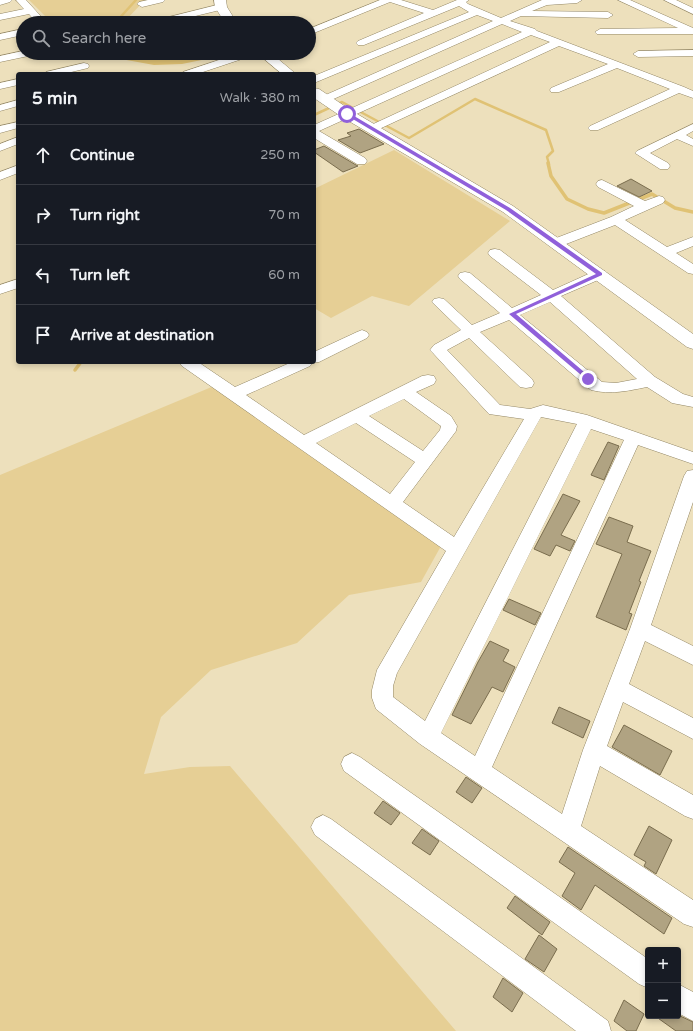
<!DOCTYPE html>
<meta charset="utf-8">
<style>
:root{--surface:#171b24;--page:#20242c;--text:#f1f3f6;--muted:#9ea1a6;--line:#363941}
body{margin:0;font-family:"Varela Round",sans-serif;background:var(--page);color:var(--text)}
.controls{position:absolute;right:12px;bottom:12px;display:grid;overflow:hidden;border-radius:4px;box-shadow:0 2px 6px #0003}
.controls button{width:36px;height:36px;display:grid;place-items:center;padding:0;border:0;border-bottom:1px solid var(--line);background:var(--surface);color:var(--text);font:20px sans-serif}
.stop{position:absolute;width:12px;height:12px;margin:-9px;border:3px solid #9060da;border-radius:50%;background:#fff}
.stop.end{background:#9060da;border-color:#fff;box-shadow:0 1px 4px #0008}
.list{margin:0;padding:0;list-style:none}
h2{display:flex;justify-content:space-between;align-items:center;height:52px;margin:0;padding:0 16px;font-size:17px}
h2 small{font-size:13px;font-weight:400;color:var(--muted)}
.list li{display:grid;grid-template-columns:26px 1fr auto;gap:12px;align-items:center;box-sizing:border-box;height:60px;padding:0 16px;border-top:1px solid var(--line)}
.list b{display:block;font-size:15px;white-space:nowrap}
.list em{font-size:13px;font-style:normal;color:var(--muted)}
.icon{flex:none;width:22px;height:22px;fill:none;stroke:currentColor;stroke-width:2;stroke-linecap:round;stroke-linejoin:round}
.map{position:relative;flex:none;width:693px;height:1031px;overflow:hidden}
.search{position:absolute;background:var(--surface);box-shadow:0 2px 6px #0003;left:16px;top:16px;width:300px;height:44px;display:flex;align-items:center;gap:10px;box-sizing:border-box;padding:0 14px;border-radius:22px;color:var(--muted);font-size:15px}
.panel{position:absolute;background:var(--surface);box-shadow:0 2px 6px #0003;left:16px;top:72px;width:300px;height:292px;border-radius:4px}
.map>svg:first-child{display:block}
</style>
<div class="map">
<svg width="693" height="1031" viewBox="0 0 693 1031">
<rect width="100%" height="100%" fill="#ede0bc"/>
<!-- green -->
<g fill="#e6cf95">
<polygon points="29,0 145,0 123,23 52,23"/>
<polygon points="394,150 510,221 409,306 372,296 331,318 314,308 314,189"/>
<polygon points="214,386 441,546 421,582 349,595 297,643 211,670 161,717 144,774 190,767 230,766 456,1031 0,1031 0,475"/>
</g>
<!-- water -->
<polygon fill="#e0c274" points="117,53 227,53 226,55 182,64 154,65 121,59"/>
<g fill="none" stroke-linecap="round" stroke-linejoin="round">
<!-- stream-far1 -->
<g stroke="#e0c274" stroke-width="2.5">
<polyline points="115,23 136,0"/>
<polyline points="314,115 342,102 409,138 475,99 546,130 553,151 547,157 549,164"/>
</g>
<!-- stream -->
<g stroke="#e0c274" stroke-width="3.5">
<polyline points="548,163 551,176 567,199 588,209 604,213 652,194 675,208 693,212"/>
<polyline points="75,370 81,362"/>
</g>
</g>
<!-- building -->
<g fill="#b0a382" stroke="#7a6d4e">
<polygon points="359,129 384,144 360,153 338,140 351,136 347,133"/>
<polygon points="324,146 356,165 358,166 343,172 314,152 314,150"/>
<polygon points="631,179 652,191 639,197 617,186"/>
<polygon points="608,442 619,446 604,480 591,475"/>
<polygon points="563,494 580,501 561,535 575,541 570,551 556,545 550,556 534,549"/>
<polygon points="609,517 633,526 627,542 651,551 639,581 641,582 629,613 632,614 626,630 596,617 622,554 596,544"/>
<polygon points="509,599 541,613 535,625 503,610"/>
<polygon points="490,641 509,650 503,661 515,667 503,692 492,687 471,724 452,715 478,662"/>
<polygon points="559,707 590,721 583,738 552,723"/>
<polygon points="624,725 672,751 660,775 612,747"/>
<polygon points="466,777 482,788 472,803 456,792"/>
<polygon points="383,801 400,813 391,825 374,813"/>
<polygon points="649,826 672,840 656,874 644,866 646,862 634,855"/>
<polygon points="422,829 439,841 430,855 412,843"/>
<polygon points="568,847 672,918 664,934 595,885 581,910 562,896 575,873 559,862"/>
<polygon points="515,896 550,922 542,935 507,908"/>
<polygon points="539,935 557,949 544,972 525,959"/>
<polygon points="503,978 523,993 512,1012 493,997"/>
<polygon points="624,1000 644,1014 636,1031 627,1031 614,1021"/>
<polygon points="678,1015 693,1022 693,1031 676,1031 655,1016 678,1016"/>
</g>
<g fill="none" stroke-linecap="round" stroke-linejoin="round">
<!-- minor casing -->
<g stroke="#928665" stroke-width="1">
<g id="minor">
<polygon points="0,0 12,0 10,2 0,5"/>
<polygon points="16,0 26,0 47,23 37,23 29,14 0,20 0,14 24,9"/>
<polygon points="148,0 165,0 163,2 142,7 137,4 139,2"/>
<polygon points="380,0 401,0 433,10 457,0 469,0 466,2 468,4 501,18 542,0 582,0 577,3 547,5 532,11 608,12 613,15 608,18 521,16 510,21 535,29 537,31 684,87 693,91 693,98 679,93 598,130 590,130 588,128 590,126 670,89 617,68 559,92 551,92 550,90 551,88 608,64 559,46 377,130 369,130 367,128 369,126 550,42 531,35 319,131 365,158 367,161 365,164 357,164 314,138 314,125 522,32 502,24 329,101 321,101 320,99 321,97 493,21 477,15 314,83 314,76 469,12 459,6 364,45 358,45 356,43 358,41 424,13 390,2 309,35 309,29"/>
<polygon points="618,0 630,0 693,28 693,34 597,34 595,32 600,29 678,28"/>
<polygon points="664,0 676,0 693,8 693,14"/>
<polygon points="221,4 224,5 226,7 224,9 167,23 151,23 153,21"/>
<polygon points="23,29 23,35 0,40 0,34"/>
<polygon points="693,50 693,56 638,57 633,54 638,51"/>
<polygon points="23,51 23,53 34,53 33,55 0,62 0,56"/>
<polygon points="240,53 255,53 254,55 197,74 182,74 183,72"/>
<polygon points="84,63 88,64 89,66 88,68 63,74 45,74 46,72"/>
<polygon points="18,79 18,85 0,89 0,83"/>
<polygon points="18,100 18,106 0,111 0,105"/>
<polygon points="18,122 18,128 0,133 0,126"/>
<polygon points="693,124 693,131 686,135 693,139 693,146 677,139 650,153 668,163 670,166 668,169 660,169 635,153 637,151"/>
<polygon points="18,137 18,144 0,151 0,144"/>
<polygon points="16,166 18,167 18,173 0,180 0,172"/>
<polygon points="602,180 645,201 659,196 663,197 665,200 663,203 625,220 667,247 693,237 693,246 676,253 693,264 693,274 688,273 615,225 561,246 551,246 549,243 551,240 611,217 634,206 598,187 596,184 598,181"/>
<path d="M495,249L500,250L553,290L595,271L600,270L605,271L607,274L605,277L561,296L655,377L683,394L693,397V407L672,403L647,387C627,391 611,395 591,390L509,320L480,332L532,379L534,383L532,387L526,388L520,387L469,338L447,350L500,405L530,409L543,405L587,415L693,452V464L638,445L492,767L562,814L583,750L630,629L684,476L687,471L693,470V502L651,625L693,646V665L645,641L629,684L693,718V739L623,702L607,746L693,795V819L685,816L600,766L581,826L693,900V927L684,924L420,744L376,709L372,698V690L377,670L446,551L182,366L179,362H198L235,387L292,362H314V352L357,332L362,330L367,332L369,335L367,338L319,362L312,363L310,366L246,395L304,435L422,376L428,375L434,376L436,380L434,384L416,392L451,416L457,426L456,431L403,502L454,537L524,419L489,414L433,353L430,350L434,345L461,330L432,302L434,299L439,298L444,299L472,325L500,313L460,279L458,276L460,273L465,272L470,273L512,308L541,295L490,256L488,253L490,250ZM550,302L637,379L616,383L602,382L520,315ZM404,399L441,426L440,430L423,451L369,416ZM541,417L577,424L425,721L393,697V686L397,673ZM356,423L415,462L390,494L316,443ZM591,429L624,440L475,756L441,733Z"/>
<polygon points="18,279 18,288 0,294 0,285"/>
<polygon points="352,753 360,757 648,959 648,988 639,984 344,771 341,764 344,757"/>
<polygon points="323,815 331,819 608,1021 611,1031 576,1031 315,835 311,827 315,819"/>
<polygon points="678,984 693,992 693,1021 678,1013"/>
</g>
</g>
<!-- major casing -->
<g stroke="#928665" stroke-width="1">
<g id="major">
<polygon points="214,0 226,0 227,7 237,23 225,23 215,7"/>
<polygon points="257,53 271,53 296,74 282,74"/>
<polygon points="314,88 319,89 352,111 513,206 693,334 693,349 687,347 503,212 342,117 314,98"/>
</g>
</g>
<!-- minor -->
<use href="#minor" fill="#fff" fill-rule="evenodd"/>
<!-- major -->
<use href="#major" fill="#fff" fill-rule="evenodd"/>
</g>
<!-- route -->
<polygon fill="#9060da" points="346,113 349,113 510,208 602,273 602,275 516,314 590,377 590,380 587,380 509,314 596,274 506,210 346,115"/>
</svg>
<div class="controls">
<button>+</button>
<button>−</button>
</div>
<div class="stop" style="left:347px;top:114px"></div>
<div class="stop end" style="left:588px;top:379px"></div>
<div class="search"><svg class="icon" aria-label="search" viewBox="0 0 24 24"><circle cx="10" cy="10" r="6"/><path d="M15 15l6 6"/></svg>Search here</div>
<section class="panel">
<h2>5 min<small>Walk · 380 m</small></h2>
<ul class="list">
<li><svg class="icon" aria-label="ahead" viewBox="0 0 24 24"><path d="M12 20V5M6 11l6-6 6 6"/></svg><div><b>Continue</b></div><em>250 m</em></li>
<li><svg class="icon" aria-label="right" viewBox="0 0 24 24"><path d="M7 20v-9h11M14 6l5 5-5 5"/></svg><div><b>Turn right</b></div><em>70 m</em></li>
<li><svg class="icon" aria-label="left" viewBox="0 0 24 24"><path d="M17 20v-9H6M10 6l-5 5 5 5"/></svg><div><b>Turn left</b></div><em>60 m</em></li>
<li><svg class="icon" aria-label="arrive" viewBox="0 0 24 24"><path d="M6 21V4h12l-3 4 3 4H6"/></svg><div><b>Arrive at destination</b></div></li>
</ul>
</section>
</div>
